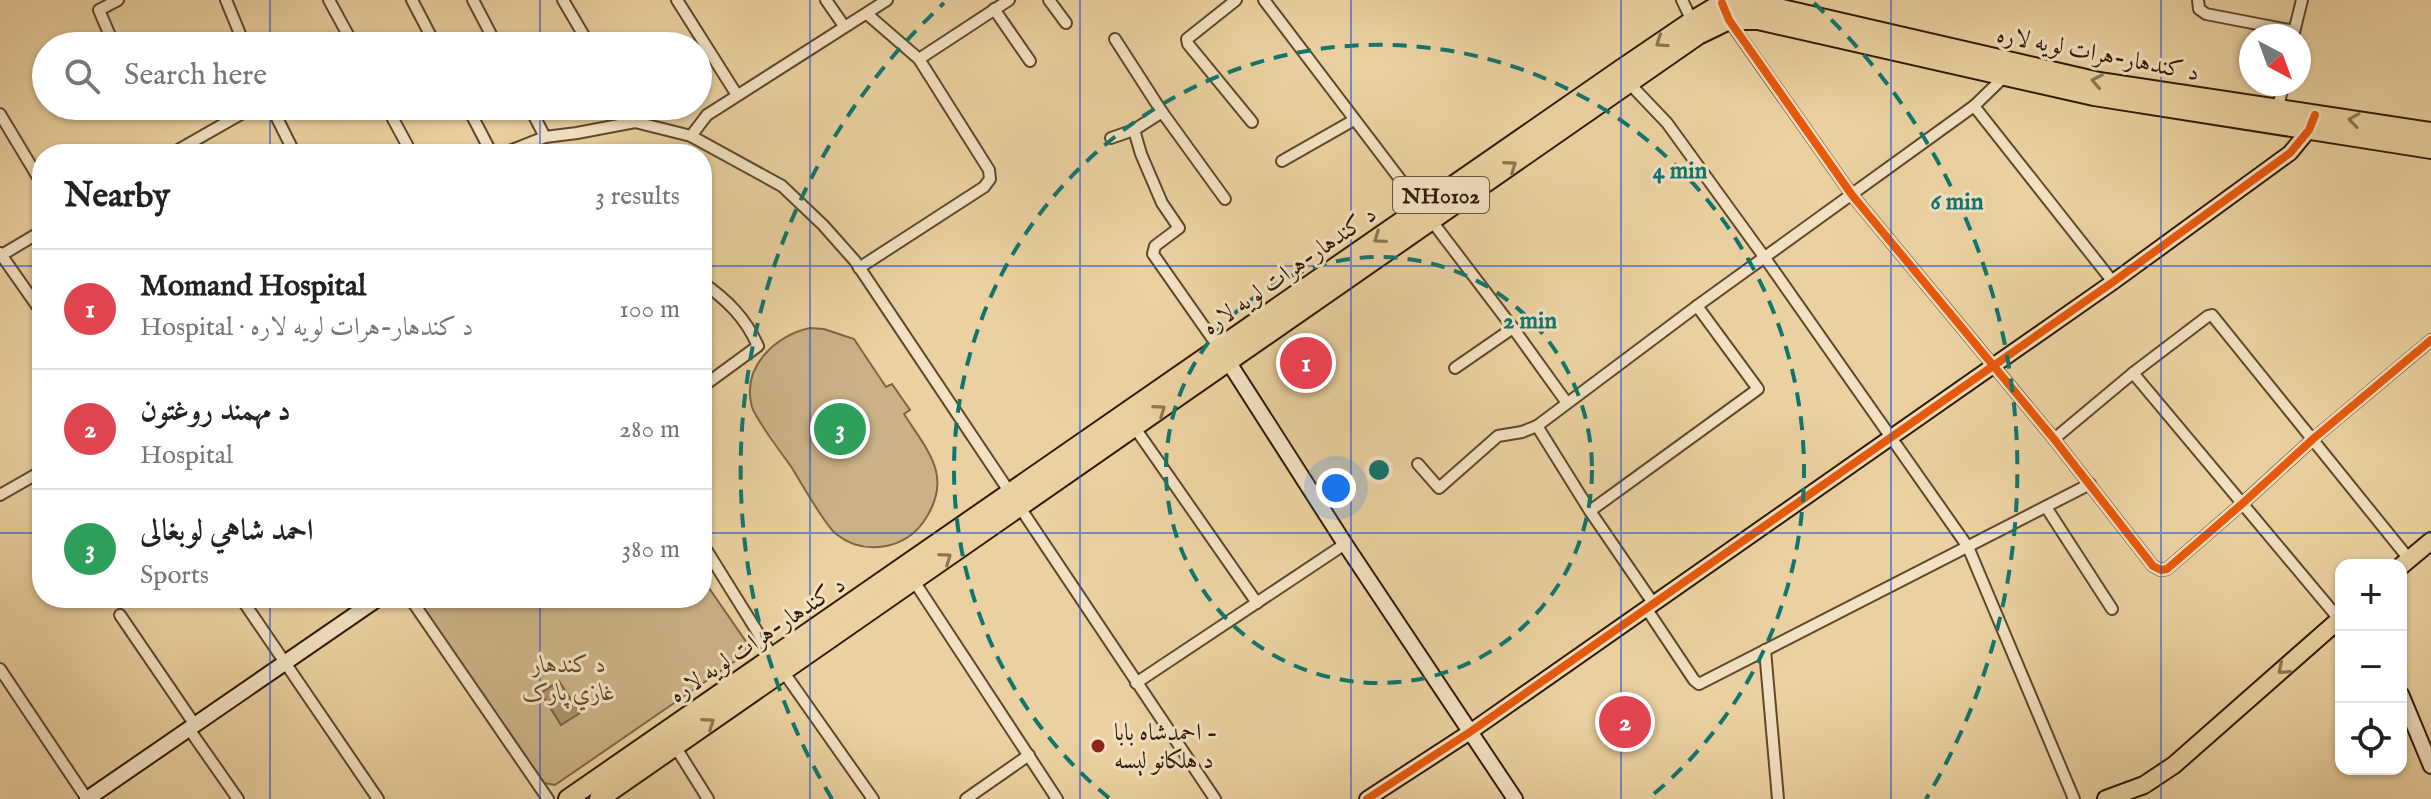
<!DOCTYPE html>
<meta charset="utf-8">
<style>
:root{--surface:#fff;--page:#f6f6f6;--text:#222;--muted:#767676;--line:#e0e0e0;--accent:#7c3aed}
body{margin:0;font-family:"IM FELL English",Amiri,serif;background:var(--page);color:var(--text)}
.controls{position:absolute;right:24px;bottom:24px;display:grid;overflow:hidden;border-radius:16px;box-shadow:0 2px 6px #0004}
.controls button{width:72px;height:72px;display:grid;place-items:center;padding:0;border:0;border-bottom:2px solid var(--line);background:var(--surface);color:var(--text);font:40px sans-serif}
.compass{position:absolute;left:2239px;top:24px;width:72px;height:72px;border-radius:50%;background:var(--surface);box-shadow:0 2px 6px #0004;rotate:139deg}
.you{position:absolute;left:1336px;top:488px;width:28px;height:28px;margin:-20px;border:6px solid #fff;border-radius:50%;background:#1a73e8;box-shadow:0 0 0 12px #1a73e833}
.badge{display:grid;place-items:center;width:52px;height:52px;border-radius:50%;background:var(--accent);color:#fff;font-size:26px;font-weight:700}
.pin{position:absolute;translate:-50% -50%;border:4px solid #fff;box-shadow:0 2px 8px #0006}
.list{margin:0;padding:0;list-style:none}
h2{display:flex;justify-content:space-between;align-items:center;height:104px;margin:0;padding:0 32px;font-size:34px}
h2 small{font-size:26px;font-weight:400;color:var(--muted)}
.list li{display:grid;grid-template-columns:52px 1fr auto;gap:24px;align-items:center;box-sizing:border-box;height:120px;padding:0 32px;border-top:2px solid var(--line)}
.list b{display:block;font-size:30px;white-space:nowrap}
.list p{margin:0;font-size:26px;white-space:nowrap;color:var(--muted)}
.list em{font-size:26px;font-style:normal;color:var(--muted)}
.icon{flex:none;width:44px;height:44px;fill:none;stroke:currentColor;stroke-width:2;stroke-linecap:round;stroke-linejoin:round}
.map{position:relative;flex:none;width:2431px;height:799px;overflow:hidden}
.search{position:absolute;background:var(--surface);box-shadow:0 2px 6px #0004;left:32px;top:32px;width:680px;height:88px;display:flex;align-items:center;gap:20px;box-sizing:border-box;padding:0 28px;border-radius:44px;color:var(--muted);font-size:30px}
.panel{position:absolute;background:var(--surface);box-shadow:0 2px 6px #0004;left:32px;top:144px;width:680px;height:464px;border-radius:32px}
.map>svg:first-child{display:block}
</style>
<div class="map">
<svg width="2431" height="799" viewBox="0 0 2431 799">
<rect width="100%" height="100%" fill="#ebd1a1"/>
<filter id="stains"><feTurbulence type="fractalNoise" baseFrequency=".0025" numOctaves="4"/><feColorMatrix values="0 0 0 0 .2 0 0 0 0 .09 0 0 0 0 .02 0 0 0 .5 -.17"/></filter>
<radialGradient id="worn" r=".72"><stop offset=".6" stop-color="#630" stop-opacity="0"/><stop offset="1" stop-color="#630" stop-opacity=".3"/></radialGradient>
<!-- green -->
<g fill="#cbb286" stroke="#7e6643" stroke-width="2">
<path d="M810,328L824,329L854,339L886,387L892,384L910,410L904,414C927,450 953,476 926,518C907,549 865,557 836,534C825,525 801,483 792,468C783,455 756,420 752,407C741,368 775,335 810,328Z"/>
<polygon points="702,578 747,643 744,655 555,785 544,783 415,598 702,598"/>
</g>
<!-- water -->
<polygon fill="#ac936a" stroke="#7b6340" stroke-width="2" points="559,681 580,713 561,725 541,693"/>
<g fill="none" stroke-linecap="round" stroke-linejoin="round">
<!-- street casing -->
<g stroke="#604828" stroke-width="14">
<g id="street">
<polyline points="226,0 245,46"/>
<polyline points="329,0 354,46"/>
<polyline points="412,0 436,46"/>
<polyline points="473,0 497,46"/>
<polyline points="563,0 590,46"/>
<polyline points="677,0 737,95"/>
<polyline points="826,0 844,26"/>
<polyline points="1049,0 1066,23"/>
<polyline points="1236,0 1187,39 1188,44 1252,122"/>
<polyline points="1264,0 1513,328 1567,403"/>
<polyline points="1682,0 1692,21"/>
<polyline points="2198,0 2199,9 2206,14 2294,31"/>
<polyline points="994,9 1030,61"/>
<polyline points="1728,19 1852,195 2054,439 2153,566 2161,570 2167,569 2243,503 2313,439 2431,340"/>
<polyline points="2293,36 2302,0"/>
<polyline points="1115,39 1162,112 1225,199"/>
<polyline points="114,45 99,10 118,0"/>
<polyline points="919,59 1009,0"/>
<polyline points="1628,82 1667,123 1765,258 1968,547 2074,799"/>
<polyline points="271,106 295,154"/>
<polyline points="386,106 412,154"/>
<polyline points="467,106 492,154"/>
<polyline points="529,106 545,137"/>
<polyline points="625,106 635,122"/>
<polyline points="1974,106 2113,282"/>
<polyline points="2277,113 2283,84"/>
<polyline points="0,114 42,184"/>
<polyline points="1134,130 1141,154 1162,203 1179,228 1155,246 1153,254 1219,348"/>
<polyline points="691,136 707,115 887,0"/>
<polyline points="1111,138 1134,130 1162,112"/>
<polyline points="171,154 255,106"/>
<polyline points="502,154 545,137 577,133 635,122 691,136 782,186 823,225 855,261 1215,799"/>
<polyline points="1282,161 1354,120"/>
<polyline points="0,253 42,313"/>
<polyline points="0,256 42,231"/>
<polyline points="859,268 984,187 990,179 989,170 919,59 867,14"/>
<path d="M702,282C727,300 745,317 758,346L702,387"/>
<polyline points="1455,368 1513,328"/>
<polyline points="2133,373 2339,619"/>
<polyline points="1135,428 1257,603"/>
<polyline points="2054,439 2133,373 2208,316 2212,315 2409,559"/>
<polyline points="1418,464 1439,488 1498,436 1522,432 1537,426"/>
<polyline points="0,495 42,471"/>
<polyline points="2046,507 2112,609"/>
<polyline points="1590,511 1758,389 1697,306"/>
<polyline points="702,543 773,657 873,799"/>
<polyline points="912,578 1057,799"/>
<polyline points="241,598 378,799"/>
<polyline points="410,598 548,799"/>
<polyline points="1653,603 1590,511 1537,426 1697,306 1974,106 2005,76"/>
<polyline points="1646,608 1694,680 1699,684 2090,484"/>
<polyline points="120,615 195,725"/>
<polyline points="1765,650 1778,799"/>
<polyline points="0,669 87,799"/>
<polyline points="1136,683 1345,544"/>
<polyline points="189,729 238,799"/>
<polyline points="673,743 708,799"/>
<polyline points="966,799 1029,755"/>
</g>
</g>
<!-- secondary casing -->
<g stroke="#311a00" stroke-width="18">
<g id="secondary">
<polyline points="1224,355 1345,544 1515,799"/>
<polyline points="2401,694 2431,766"/>
<polyline points="87,799 379,598"/>
<polyline points="1367,799 1470,732 2113,282 2290,153 2309,130 2312,123"/>
</g>
</g>
<!-- primary casing -->
<g stroke="#311a00" stroke-width="20">
<g id="primary">
<polyline points="2401,566 2431,541"/>
<polyline points="2106,799 2144,785 2174,765 2341,618"/>
</g>
</g>
<!-- highway casing -->
<g stroke="#311a00" stroke-width="22">
<g id="highway">
<polyline points="568,799 1620,70 1692,21 1722,3 1756,3 2099,82 2431,132"/>
<polyline points="599,799 1698,35 1729,20 1758,20 2094,96 2431,149"/>
</g>
</g>
<!-- street -->
<use href="#street" stroke="#f2e1c2" stroke-width="10"/>
<!-- secondary -->
<use href="#secondary" stroke="#f2e1c2" stroke-width="14"/>
<!-- primary -->
<use href="#primary" stroke="#ebd1a1" stroke-width="16"/>
<!-- highway -->
<use href="#highway" stroke="#ebd1a1" stroke-width="18"/>
<!-- cycleway casing -->
<g stroke="#f2e1c2" stroke-width="13">
<g id="cycleway">
<polyline points="1722,3 1729,20 1852,195 2054,439 2153,566 2161,570 2167,569 2243,503 2313,439 2431,340"/>
<polyline points="1367,799 1470,732 2113,282 2290,153 2309,130 2315,115"/>
</g>
</g>
<!-- cycleway -->
<use href="#cycleway" stroke="#e8590c" stroke-width="8"/>
</g>
<!-- one-way arrows -->
<defs><path id="oneway-chevron" d="M-2-3.5L2.5 0L-2 3.5" fill="none" stroke-width="1.6" stroke-linecap="round" stroke-linejoin="round" transform="scale(2)"/></defs>
<g stroke="#8e7650">
<use href="#oneway-chevron" transform="translate(1661 42) rotate(146)"/>
<use href="#oneway-chevron" transform="translate(2097 81) rotate(-169)"/>
<use href="#oneway-chevron" transform="translate(2354 120) rotate(-172)"/>
<use href="#oneway-chevron" transform="translate(1511 166) rotate(-35)"/>
<use href="#oneway-chevron" transform="translate(1379 238) rotate(145)"/>
<use href="#oneway-chevron" transform="translate(1160 410) rotate(-35)"/>
<use href="#oneway-chevron" transform="translate(946 558) rotate(-35)"/>
<use href="#oneway-chevron" transform="translate(2283 669) rotate(139)"/>
<use href="#oneway-chevron" transform="translate(709 723) rotate(-35)"/>
</g>
<!-- grid -->
<path fill="none" stroke="#1d4ed8" stroke-width="2" stroke-opacity="0.55" d="M270,0V46M540,0V46M810,0V799M1080,0V799M1351,0V799M1621,0V799M1891,0V799M2161,0V799M270,106V154M540,106V154M0,266H42M702,266H2431M0,533H42M702,533H2431M270,598V799M540,598V799"/>
<!-- distance rings -->
<g fill="none" stroke="#0f766e" stroke-width="4" stroke-dasharray="14 10">
<circle cx="1379" cy="470" r="213"/>
<path d="M1109 798A425 425 0 1 1 1649 798"/>
<path d="M832 799A638 638 0 0 1 944 3M1814 3A638 638 0 0 1 1926 799"/>
</g>
<!-- markers -->
<circle fill="#8f2418" stroke="#f2e1c2" stroke-width="3" cx="1098" cy="746" r="8"/>
<g text-anchor="middle" stroke-width="6" stroke-linejoin="round" paint-order="stroke">
<!-- shield labels -->
<rect fill="#f2e1c2" stroke="#6b563a" stroke-width="2" x="1393" y="177" width="96" height="36" rx="6"/>
<g font-size="22" font-weight="bold" fill="#311a00">
<text x="1441" y="203">NH0102</text>
</g>
<!-- street labels -->
<g font-size="24" fill="#311a00" stroke="#f2e1c2">
<text transform="translate(2098 53) rotate(11)" y="8">د کندهار-هرات لويه لاره</text>
<text transform="translate(1289 270) rotate(-35)" y="8">د کندهار-هرات لويه لاره</text>
<text transform="translate(757 639) rotate(-34)" y="8">د کندهار-هرات لويه لاره</text>
</g>
<!-- park labels -->
<g font-size="24" font-style="italic" fill="#5f4828" stroke="#f2e1c2">
<text x="569" y="672">د کندهار<tspan x="569" dy="28">غازي پارک</tspan></text>
</g>
<!-- poi labels -->
<g font-size="24" fill="#311a00" stroke="#f2e1c2" text-anchor="start">
<text x="1114" y="740">احمدشاه بابا -<tspan x="1114" dy="28">د هلکانو لېسه</tspan></text>
</g>
</g>
<circle cx="1379" cy="470" r="12" fill="#0f766e" stroke="#f2e1c2" stroke-width="4"/>
<g font-size="24" text-anchor="middle" font-weight="bold" fill="#0f766e" stroke="#f2e1c2" stroke-width="6" stroke-linejoin="round" paint-order="stroke">
<text x="1680" y="178">4 min</text>
<text x="1957" y="209">6 min</text>
<text x="1530" y="328">2 min</text>
</g>
<rect width="100%" height="100%" filter="url(#stains)"/>
<rect width="100%" height="100%" fill="url(#worn)"/>
</svg>
<div class="controls">
<button>+</button>
<button>−</button>
<button><svg class="icon" aria-label="locate" viewBox="0 0 24 24"><circle cx="12" cy="12" r="6"/><path d="M12 2v4M12 18v4M2 12h4M18 12h4"/></svg></button>
</div>
<svg class="compass" viewBox="-18 -18 36 36"><path d="M0-13l5 13h-10z" fill="#e53935"/><path d="M0 13l5-13h-10z" fill="#767676"/></svg>
<div class="you"></div>
<div class="pin badge" style="left:1306px;top:363px;background:#e0444e">1</div>
<div class="pin badge" style="left:1625px;top:722px;background:#e0444e">2</div>
<div class="pin badge" style="left:840px;top:429px;background:#2e9e5b">3</div>
<div class="search"><svg class="icon" aria-label="search" viewBox="0 0 24 24"><circle cx="10" cy="10" r="6"/><path d="M15 15l6 6"/></svg>Search here</div>
<section class="panel">
<h2>Nearby<small>3 results</small></h2>
<ul class="list">
<li><span class="badge" style="background:#e0444e">1</span><div><b>Momand Hospital</b><p>Hospital · د کندهار-هرات لويه لاره</p></div><em>100 m</em></li>
<li><span class="badge" style="background:#e0444e">2</span><div><b>د مهمند روغتون</b><p>Hospital</p></div><em>280 m</em></li>
<li><span class="badge" style="background:#2e9e5b">3</span><div><b>احمد شاهي لوبغالی</b><p>Sports</p></div><em>380 m</em></li>
</ul>
</section>
</div>
